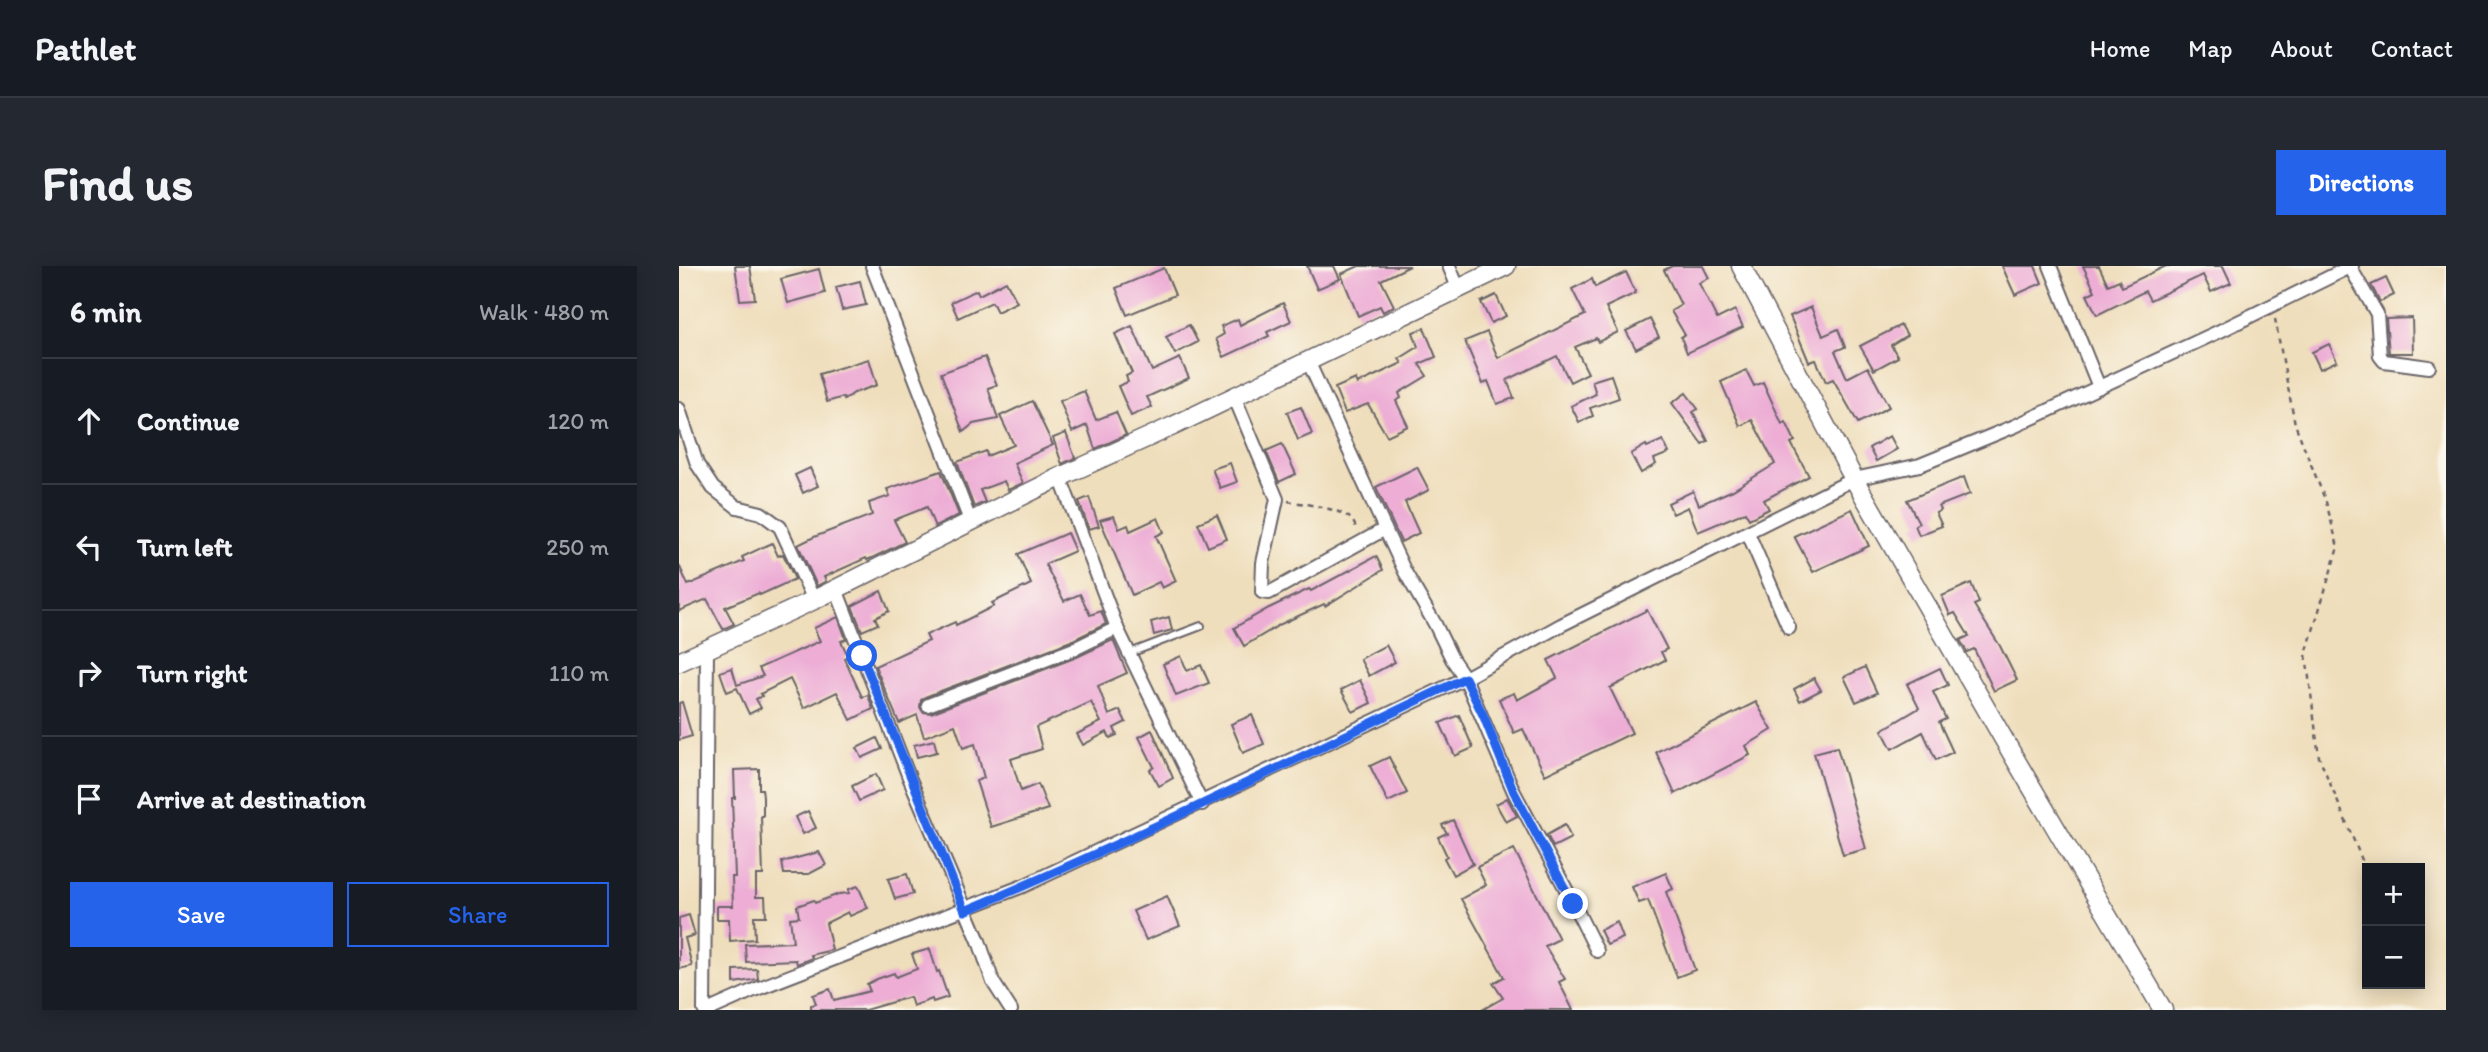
<!DOCTYPE html>
<meta charset="utf-8">
<style>
:root{--surface:#171b24;--page:#242831;--text:#f1f3f6;--muted:#9ea1a6;--line:#363941;--accent:#2563eb}
body{margin:0;font-family:Itim,sans-serif;background:var(--page);color:var(--text)}
.controls{position:absolute;right:21px;bottom:21px;display:grid;overflow:hidden;border-radius:0px;box-shadow:0 4px 18px #0003}
.controls button{width:63px;height:63px;display:grid;place-items:center;padding:0;border:0;border-bottom:2px solid var(--line);background:var(--surface);color:var(--text);font:35px sans-serif}
.stop{position:absolute;width:21px;height:21px;margin:-16px;border:5px solid #2563eb;border-radius:50%;background:#fff}
.stop.end{background:#2563eb;border-color:#fff;box-shadow:0 2px 7px #0008}
.list{margin:0;padding:0;list-style:none}
h2{display:flex;justify-content:space-between;align-items:center;height:91px;margin:0;padding:0 28px;font-size:30px}
h2 small{font-size:23px;font-weight:400;color:var(--muted)}
.list li{display:grid;grid-template-columns:46px 1fr auto;gap:21px;align-items:center;box-sizing:border-box;height:126px;padding:0 28px;border-top:2px solid var(--line)}
.list b{display:block;font-size:26px;white-space:nowrap}
.list em{font-size:23px;font-style:normal;color:var(--muted)}
.actions{display:flex;gap:14px;padding:21px 28px}
.actions a{flex:1;padding:16px 0;border:2px solid var(--accent);border-radius:0px;text-align:center;font-size:24px;color:var(--accent)}
.actions .main{background:var(--accent);color:#fff}
.icon{flex:none;width:38px;height:38px;fill:none;stroke:currentColor;stroke-width:2;stroke-linecap:round;stroke-linejoin:round}
.map{position:relative;flex:none;width:1767px;height:744px;overflow:hidden;border-radius:0px}
header{display:flex;align-items:center;gap:42px;box-sizing:border-box;height:98px;padding:0 35px;background:var(--surface);border-bottom:2px solid var(--line)}
header strong{font-size:33px}
nav{display:flex;gap:38px;margin-inline-start:auto;font-size:24px}
.intro{display:flex;align-items:center;justify-content:space-between;box-sizing:border-box;height:168px;padding:0 42px}
h1{margin:0;font-size:49px}
.button{padding:18px 32px;border-radius:0px;background:var(--accent);color:#fff;font-size:24px;font-weight:700}
main{display:flex;gap:42px;padding:0 42px}
aside{flex:1;background:var(--surface);border-radius:0px;box-shadow:0 4px 18px #0003}
.map>svg:first-child{display:block}
</style>
<header>
<strong>Pathlet</strong>
<nav><a>Home</a><a>Map</a><a>About</a><a>Contact</a></nav>
</header>
<div class="intro"><h1>Find us</h1><a class="button">Directions</a></div>
<main>
<aside>
<h2>6 min<small>Walk · 480 m</small></h2>
<ul class="list">
<li><svg class="icon" aria-label="ahead" viewBox="0 0 24 24"><path d="M12 20V5M6 11l6-6 6 6"/></svg><div><b>Continue</b></div><em>120 m</em></li>
<li><svg class="icon" aria-label="left" viewBox="0 0 24 24"><path d="M17 20v-9H6M10 6l-5 5 5 5"/></svg><div><b>Turn left</b></div><em>250 m</em></li>
<li><svg class="icon" aria-label="right" viewBox="0 0 24 24"><path d="M7 20v-9h11M14 6l5 5-5 5"/></svg><div><b>Turn right</b></div><em>110 m</em></li>
<li><svg class="icon" aria-label="arrive" viewBox="0 0 24 24"><path d="M6 21V4h12l-3 4 3 4H6"/></svg><div><b>Arrive at destination</b></div></li>
</ul>
<div class="actions"><a class="main">Save</a><a>Share</a></div>
</aside>
<div class="map">
<svg width="1767" height="744" viewBox="0 0 1767 744">
<rect width="100%" height="100%" fill="#fbf7ec"/>
<filter id="ink" filterUnits="userSpaceOnUse"><feTurbulence type="fractalNoise" baseFrequency=".0143" numOctaves="2"/><feDisplacementMap in="SourceGraphic" scale="14" xChannelSelector="R" yChannelSelector="G"/><feConvolveMatrix kernelMatrix="1 2 1 2 8 2 1 2 1" color-interpolation-filters="sRGB"/></filter>
<filter id="wash" filterUnits="userSpaceOnUse"><feTurbulence type="fractalNoise" baseFrequency=".00686" numOctaves="4" result="noise"/><feDisplacementMap in="SourceGraphic" scale="28" xChannelSelector="R" yChannelSelector="G"/><feGaussianBlur stdDeviation="1.57" result="paint"/><feColorMatrix in="noise" values="0 0 0 0 0 0 0 0 0 0 0 0 0 0 0 0 0 1.4 0 .05"/><feComposite in="paint" operator="in"/></filter>
<g filter="url(#wash)">
<rect width="100%" height="100%" fill="#efdebc"/>
<g id="blocks">
<!-- building -->
<g fill="#edadd5">
<polygon points="56,0 71,0 76,33 61,34"/>
<polygon points="628,0 655,0 661,13 638,23"/>
<polygon points="680,0 731,0 702,14 715,40 704,46 701,40 679,50 662,8"/>
<polygon points="993,0 1024,0 1030,12 1020,17 1038,53 1056,44 1064,61 1008,87 1002,71 1006,69 992,45 1002,39 985,4"/>
<polygon points="1323,0 1356,0 1363,17 1336,29"/>
<polygon points="1404,0 1420,0 1429,19 1440,14 1443,21 1487,0 1544,0 1552,17 1532,26 1524,9 1471,34 1466,25 1418,49 1408,29 1416,25"/>
<polygon points="485,2 496,29 448,49 437,22"/>
<polygon points="140,3 146,27 109,37 102,13"/>
<polygon points="947,6 957,27 927,41 939,66 919,76 917,72 896,81 909,107 891,116 878,90 828,114 835,132 818,138 809,115 804,118 786,75 808,66 819,92 906,49 893,23 913,13 916,21"/>
<polygon points="1707,12 1715,29 1701,36 1692,19"/>
<polygon points="181,15 187,39 163,44 157,21"/>
<polygon points="327,15 338,36 318,46 313,36 279,52 272,36 298,24 300,29"/>
<polygon points="817,29 827,50 812,57 802,36"/>
<polygon points="604,37 612,55 588,66 590,70 545,91 537,73 545,68 542,60 559,53 561,59"/>
<polygon points="1132,41 1144,70 1159,63 1166,81 1156,85 1168,112 1189,101 1210,141 1179,157 1154,113 1147,116 1137,94 1130,96 1111,50"/>
<polygon points="1733,52 1734,87 1710,87 1707,53"/>
<polygon points="971,53 980,71 957,83 947,65"/>
<polygon points="510,59 519,76 496,88 487,71"/>
<polygon points="1222,59 1228,69 1212,79 1219,91 1195,104 1181,80"/>
<polygon points="453,60 473,105 501,92 510,112 468,131 473,141 452,150 439,120 449,116 447,110 453,107 436,68"/>
<polygon points="745,62 757,91 740,98 748,110 720,127 722,132 717,135 729,160 708,170 689,138 666,147 656,122 677,113 678,118 723,97 720,93 739,81 734,66"/>
<polygon points="1650,78 1658,95 1641,103 1633,86"/>
<polygon points="306,91 318,119 309,122 319,153 294,158 284,166 262,107"/>
<polygon points="190,93 198,119 175,127 165,134 164,131 148,136 140,108"/>
<polygon points="1067,104 1075,120 1084,116 1103,158 1107,156 1116,175 1112,177 1130,210 1085,234 1090,243 1070,253 1066,246 1019,266 1009,241 994,248 989,237 1014,225 1020,239 1054,224 1096,198 1073,154 1061,160 1042,116"/>
<polygon points="932,109 940,132 911,142 914,150 900,156 892,140 917,128 913,115"/>
<polygon points="405,125 417,154 437,146 447,169 416,183 408,159 393,166 381,135"/>
<polygon points="1007,127 1019,143 1014,146 1029,175 1023,178 993,137"/>
<polygon points="353,135 374,179 335,197 344,217 329,224 325,215 301,224 306,236 295,241 278,196 307,185 308,190 335,179 321,150"/>
<polygon points="622,141 633,168 619,174 608,146"/>
<polygon points="387,167 396,192 383,198 374,172"/>
<polygon points="1211,170 1218,183 1197,195 1190,182"/>
<polygon points="984,174 990,187 975,193 977,198 962,207 952,188 967,179 968,181"/>
<polygon points="603,178 617,208 600,216 587,185"/>
<polygon points="551,197 558,216 541,222 533,203"/>
<polygon points="738,201 750,224 726,236 740,267 722,276 697,221"/>
<polygon points="131,202 139,220 124,227 116,209"/>
<polygon points="262,205 280,249 256,261 248,241 215,254 226,276 193,292 188,294 187,292 145,311 147,315 138,320 119,279 135,271 193,249 190,237 211,230 208,223"/>
<polygon points="1285,211 1291,228 1260,240 1262,244 1257,247 1263,260 1240,269 1236,259 1240,257 1228,234"/>
<polygon points="410,231 420,260 410,263 400,235"/>
<polygon points="1173,243 1190,280 1134,306 1115,270"/>
<polygon points="538,249 548,273 529,281 519,257"/>
<polygon points="435,250 440,263 449,259 451,265 479,252 485,266 477,270 497,315 483,322 480,316 453,329 421,254"/>
<polygon points="388,267 396,285 366,298 385,335 401,328 411,349 422,345 427,358 392,375 246,431 242,434 241,441 244,446 252,447 398,391 434,374 448,407 419,420 430,449 441,444 447,456 435,462 438,469 431,472 428,466 404,479 398,468 422,456 412,436 357,461 363,483 332,493 342,525 359,518 369,543 312,561 297,515 305,512 296,478 284,482 276,459 245,471 238,449 220,457 196,400 250,375 247,369 276,356 277,359 315,340 313,337 352,318 339,288"/>
<polygon points="93,277 99,290 104,288 116,313 81,329 80,327 46,341 55,358 44,363 28,333 0,345 0,299 9,319 65,295 63,291"/>
<polygon points="697,290 704,304 646,340 645,338 602,358 565,380 555,362 590,342 630,323 632,325"/>
<polygon points="1292,317 1300,337 1295,339 1321,380 1338,414 1315,425 1295,383 1288,386 1281,374 1290,370 1276,347 1271,349 1263,330"/>
<polygon points="202,325 210,345 196,352 199,358 183,365 173,340"/>
<polygon points="968,344 988,383 982,386 986,394 931,422 953,467 866,509 844,463 835,467 820,433 835,427 838,434 878,412 869,394"/>
<polygon points="159,351 167,373 162,375 169,390 165,392 183,431 189,429 194,443 172,454 158,426 125,442 111,413 81,428 83,430 77,433 82,442 70,448 58,422 48,426 41,406 53,402 58,419 84,410 80,402 141,375 135,362"/>
<polygon points="490,351 493,364 475,369 472,356"/>
<polygon points="707,379 716,396 690,410 681,393"/>
<polygon points="502,390 508,405 522,399 530,417 497,430 484,398"/>
<polygon points="1186,401 1198,427 1177,436 1165,411"/>
<polygon points="1261,402 1269,419 1254,426 1267,453 1260,456 1274,486 1257,494 1244,466 1213,483 1203,464 1240,442 1228,418"/>
<polygon points="1135,412 1142,424 1121,435 1115,423"/>
<polygon points="681,414 692,437 674,446 662,424"/>
<polygon points="3,436 13,470 0,474 0,437"/>
<polygon points="1077,436 1093,464 1067,480 1071,489 996,528 977,486"/>
<polygon points="573,449 585,478 564,487 552,458"/>
<polygon points="780,449 794,482 776,490 761,457"/>
<polygon points="473,464 494,512 480,520 471,504 475,501 460,471"/>
<polygon points="198,472 203,483 183,492 178,482"/>
<polygon points="255,474 258,486 238,491 235,479"/>
<polygon points="1158,481 1187,583 1164,589 1135,487"/>
<polygon points="710,491 728,527 709,536 691,500"/>
<polygon points="80,503 80,523 83,523 84,531 84,550 82,550 84,609 77,609 77,631 86,631 87,650 75,650 76,673 51,675 50,653 38,653 38,640 54,640 53,611 56,611 53,532 56,532 55,504"/>
<polygon points="197,508 204,524 180,535 173,520"/>
<polygon points="828,532 838,550 827,556 817,538"/>
<polygon points="129,545 137,562 124,568 116,551"/>
<polygon points="774,554 794,598 774,609 765,592 768,590 759,571 768,567 763,559"/>
<polygon points="886,559 892,572 874,581 868,569"/>
<polygon points="835,583 880,673 866,680 886,713 880,716 894,744 803,744 824,732 814,717 825,711 782,633 807,619 798,601"/>
<polygon points="140,586 147,599 130,608 105,608 103,596"/>
<polygon points="987,607 994,623 987,626 1016,704 998,711 969,634 960,637 953,621"/>
<polygon points="228,608 234,628 216,633 209,613"/>
<polygon points="179,620 189,642 171,650 169,646 147,657 153,684 132,689 133,692 118,698 117,694 67,696 66,678 114,676 111,652 120,651 118,640 135,634 136,637 160,628 170,627 170,623"/>
<polygon points="488,630 501,660 467,674 454,645"/>
<polygon points="10,649 16,669 6,672 13,700 0,703 0,652"/>
<polygon points="938,656 944,672 928,679 921,664"/>
<polygon points="251,683 258,706 260,705 269,731 254,736 253,733 234,740 231,731 186,744 132,744 132,739 137,738 134,729 151,723 155,734 191,725 188,718 198,713 215,707 217,711 238,703 233,688"/>
<polygon points="78,703 79,713 55,717 55,704"/>
</g>
</g>
</g>
<g filter="url(#ink)">
<use href="#blocks" fill-opacity="0" stroke="#6a6468" stroke-width="2"/>
<g fill="none" stroke-linecap="round" stroke-linejoin="round">
<!-- lane casing -->
<g stroke="#6a6468" stroke-width="10">
<polyline id="lane" points="451,387 522,360"/>
</g>
<!-- street casing -->
<g stroke="#6a6468" stroke-width="16">
<g id="street">
<polyline points="193,0 292,257"/>
<polyline points="770,0 780,24"/>
<polyline points="1371,0 1420,121"/>
<polyline points="1671,1 1698,48 1701,90 1705,95 1750,101"/>
<polyline points="629,95 706,263"/>
<polyline points="555,130 598,233 584,297 583,326 590,327 706,263 726,306 756,358 773,393 786,412 835,526 888,625 918,685"/>
<polyline points="0,143 18,198 34,222 58,241 82,247 101,261 135,334"/>
<polyline points="381,211 438,362 523,538"/>
<polyline points="1069,267 1110,362"/>
<polyline points="157,323 230,511 300,675 314,716 332,744"/>
<polyline points="249,439 395,383 438,362"/>
<polyline points="25,744 28,384"/>
<polyline points="30,744 75,724 344,620 786,412 882,359 1175,213 1241,199 1336,160 1541,65 1673,0"/>
</g>
</g>
<!-- secondary casing -->
<g stroke="#6a6468" stroke-width="21">
<g id="secondary">
<polyline points="1062,0 1175,213 1339,498 1484,744"/>
<polyline points="0,396 135,334 381,211 494,160 827,0"/>
</g>
</g>
<!-- path -->
<g stroke="#6a6468" stroke-width="2.5" stroke-dasharray="5 5" stroke-linecap="butt">
<polyline points="1596,53 1616,158 1647,236 1659,281 1627,388 1640,491 1688,606"/>
<path d="M609,235C625,238 661,242 672,253C675,256 676,260 678,263"/>
</g>
<!-- lane -->
<use href="#lane" stroke="#fff" stroke-width="6"/>
<!-- street -->
<use href="#street" stroke="#fff" stroke-width="12"/>
<!-- secondary -->
<use href="#secondary" stroke="#fff" stroke-width="18"/>
</g>
</g>
<g fill="none" stroke-linecap="round" stroke-linejoin="round" filter="url(#ink)">
<!-- route -->
<path stroke="#2563eb" stroke-width="9" d="M183,390L286,645C456,574 620,491 786,412L805,451L835,526L894,638"/>
</g>
</svg>
<div class="controls">
<button>+</button>
<button>−</button>
</div>
<div class="stop" style="left:183px;top:390px"></div>
<div class="stop end" style="left:894px;top:638px"></div>
</div>
</main>
